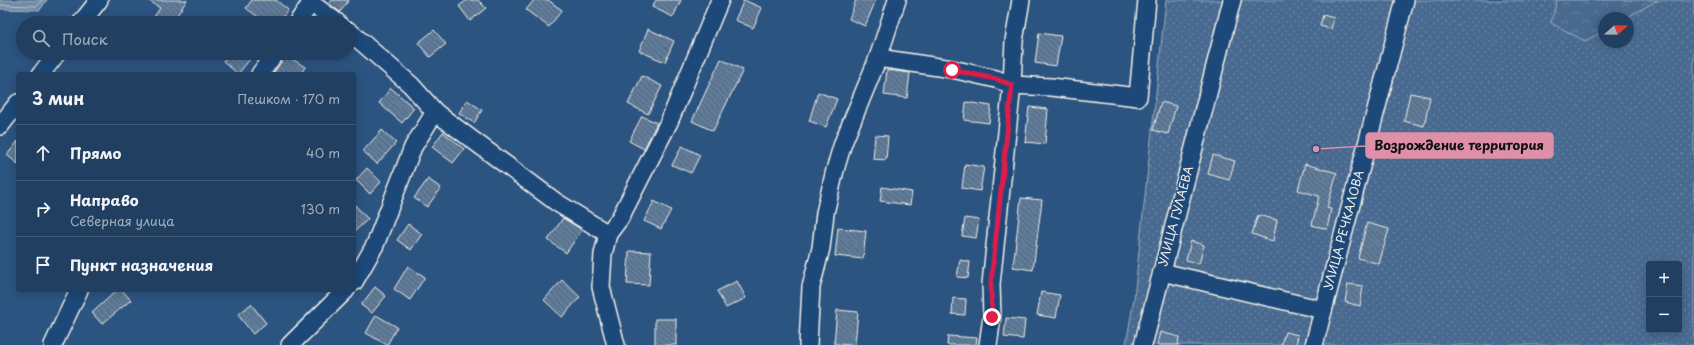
<!DOCTYPE html>
<html lang="ru">
<meta charset="utf-8">
<style>
:root{--surface:#213f61;--page:#294667;--text:#f1f3f6;--muted:#a2afbd;--line:#3e5876}
body{margin:0;font-family:"Playpen Sans",sans-serif;background:var(--page);color:var(--text)}
.controls{position:absolute;right:12px;bottom:12px;display:grid;overflow:hidden;border-radius:4px;box-shadow:0 2px 10px #0003}
.controls button{width:36px;height:36px;display:grid;place-items:center;padding:0;border:0;border-bottom:1px solid var(--line);background:var(--surface);color:var(--text);font:20px sans-serif}
.compass{position:absolute;left:1598px;top:12px;width:36px;height:36px;border-radius:50%;background:var(--surface);box-shadow:0 2px 10px #0003;rotate:70deg}
.stop{position:absolute;width:12px;height:12px;margin:-9px;border:3px solid #e11d48;border-radius:50%;background:#fff}
.stop.end{background:#e11d48;border-color:#fff;box-shadow:0 1px 4px #0008}
.list{margin:0;padding:0;list-style:none}
h2{display:flex;justify-content:space-between;align-items:center;height:52px;margin:0;padding:0 16px;font-size:17px}
h2 small{font-size:13px;font-weight:400;color:var(--muted)}
.list li{display:grid;grid-template-columns:26px 1fr auto;gap:12px;align-items:center;box-sizing:border-box;height:56px;padding:0 16px;border-top:1px solid var(--line)}
.list b{display:block;font-size:15px;white-space:nowrap}
.list p{margin:0;font-size:13px;white-space:nowrap;color:var(--muted)}
.list em{font-size:13px;font-style:normal;color:var(--muted)}
.icon{flex:none;width:22px;height:22px;fill:none;stroke:currentColor;stroke-width:2;stroke-linecap:round;stroke-linejoin:round}
.map{position:relative;flex:none;width:1694px;height:345px;overflow:hidden}
.search{position:absolute;background:var(--surface);box-shadow:0 2px 10px #0003;left:16px;top:16px;width:340px;height:44px;display:flex;align-items:center;gap:10px;box-sizing:border-box;padding:0 14px;border-radius:22px;color:var(--muted);font-size:15px}
.panel{position:absolute;background:var(--surface);box-shadow:0 2px 10px #0003;left:16px;top:72px;width:340px;height:220px;border-radius:4px}
.map>svg:first-child{display:block}
</style>
<div class="map">
<svg width="1694" height="345" viewBox="0 0 1694 345">
<defs>
<pattern id="grass-dots" width="8" height="8" patternUnits="userSpaceOnUse"><rect width="8" height="8" fill="#496b90"/><path d="M2 2h.1M6 6h.1" fill="none" stroke="#6481a0" stroke-width="1.8" stroke-linecap="round"/></pattern>
<pattern id="forest-crowns" width="20" height="18" patternUnits="userSpaceOnUse"><rect width="20" height="18" fill="#496b90"/><path d="M2 6a3 3 0 1 1 6 0M12 15a3 3 0 1 1 6 0" fill="none" stroke="#6481a0"/></pattern>
<pattern id="building-back-hatch" width="6" height="6" patternUnits="userSpaceOnUse"><rect width="6" height="6" fill="#5e7b9a"/><path d="M-1 5l2 2M0 0l6 6M5-1l2 2" fill="none" stroke="#556474"/></pattern>
</defs>
<rect width="100%" height="100%" fill="#2c5481"/>
<filter id="ink" filterUnits="userSpaceOnUse"><feTurbulence type="fractalNoise" baseFrequency=".025" numOctaves="2"/><feDisplacementMap in="SourceGraphic" scale="8" xChannelSelector="R" yChannelSelector="G"/><feConvolveMatrix kernelMatrix="1 2 1 2 8 2 1 2 1" color-interpolation-filters="sRGB"/></filter>
<g filter="url(#ink)">
<!-- grass -->
<path fill="url(#grass-dots)" stroke="#9eaebc" fill-rule="evenodd" d="M1166,0H1694V345H1126L1134,298ZM1604,18H1628V42H1604ZM1649,264H1679V330H1649Z"/>
<!-- forest -->
<polygon fill="url(#forest-crowns)" stroke="#9eaebc" points="1557,0 1658,0 1626,18 1604,18 1604,31 1585,41 1551,23"/>
<!-- water -->
<polygon fill="#738ca6" stroke="#a7b4c0" points="0,0 47,0 40,10 0,9"/>
<g fill="none" stroke-linecap="round" stroke-linejoin="round">
<!-- shore -->
<polyline stroke="#c0c9ce" stroke-width="1" points="0,5 37,6 42,0"/>
</g>
<!-- building -->
<g fill="url(#building-back-hatch)" stroke="#f4f1e8">
<polygon points="148,0 187,0 172,23 150,23 160,8"/>
<polygon points="252,0 276,0 288,10 278,23 266,23 246,8"/>
<polygon points="332,0 349,0 340,12 329,4"/>
<polygon points="467,0 478,0 486,8 470,21 459,6"/>
<polygon points="534,0 548,0 562,10 549,27 526,10"/>
<polygon points="656,0 681,0 673,17 652,7"/>
<polygon points="744,0 762,8 753,28 735,20"/>
<polygon points="856,0 876,0 865,26 849,19"/>
<polygon points="1323,15 1334,18 1331,29 1320,26"/>
<polygon points="648,29 674,41 665,62 639,51"/>
<polygon points="434,30 446,44 430,57 418,43"/>
<polygon points="1039,33 1061,36 1056,66 1035,63"/>
<polygon points="230,53 255,53 238,74 223,61"/>
<polygon points="286,55 305,67 301,74 273,74"/>
<polygon points="721,59 743,70 713,131 692,121"/>
<polygon points="887,70 910,73 907,98 884,95"/>
<polygon points="642,76 662,86 648,114 628,104"/>
<polygon points="391,88 414,108 402,123 379,103"/>
<polygon points="818,92 837,99 826,127 809,121"/>
<polygon points="1410,93 1430,97 1424,126 1404,121"/>
<polygon points="467,100 482,110 474,123 459,113"/>
<polygon points="966,102 991,106 989,123 964,120"/>
<polygon points="1161,102 1176,106 1168,134 1153,130"/>
<polygon points="1029,107 1048,109 1045,144 1025,142"/>
<polygon points="642,116 657,123 644,149 629,141"/>
<polygon points="382,130 396,143 377,164 363,151"/>
<polygon points="443,132 464,149 453,163 432,147"/>
<polygon points="875,135 888,136 886,160 873,159"/>
<polygon points="18,141 18,164 7,155"/>
<polygon points="682,146 700,155 691,173 672,165"/>
<polygon points="1213,155 1235,161 1229,180 1208,174"/>
<polygon points="965,164 984,167 980,191 962,188"/>
<polygon points="1305,164 1337,173 1327,208 1331,209 1327,229 1312,225 1319,196 1298,190"/>
<polygon points="367,168 381,182 370,194 356,180"/>
<polygon points="428,179 441,188 427,207 414,198"/>
<polygon points="882,187 912,192 910,205 880,201"/>
<polygon points="1021,198 1042,200 1033,270 1013,267"/>
<polygon points="654,201 671,210 661,229 644,221"/>
<polygon points="354,204 368,219 354,232"/>
<polygon points="1258,215 1277,220 1273,241 1252,234"/>
<polygon points="563,218 582,230 566,253 548,240"/>
<polygon points="965,218 979,220 976,238 962,236"/>
<polygon points="1367,223 1389,229 1379,264 1358,258"/>
<polygon points="408,224 422,234 411,250 397,240"/>
<polygon points="838,228 866,231 863,259 835,256"/>
<polygon points="1191,241 1204,245 1199,264 1186,260"/>
<polygon points="629,251 651,252 649,285 627,284"/>
<polygon points="960,260 970,262 968,278 957,277"/>
<polygon points="408,266 425,277 410,300 394,289"/>
<polygon points="562,280 580,297 562,317 544,300"/>
<polygon points="737,281 746,298 726,308 717,291"/>
<polygon points="1348,284 1363,286 1360,306 1345,302"/>
<polygon points="375,287 386,296 372,313 361,305"/>
<polygon points="117,290 122,290 131,300 102,324 92,313"/>
<polygon points="1041,292 1060,295 1056,318 1037,315"/>
<polygon points="953,298 966,299 965,315 952,314"/>
<polygon points="251,304 266,323 253,334 238,315"/>
<polygon points="837,310 858,312 855,345 834,344"/>
<polygon points="376,315 397,327 387,345 366,333"/>
<polygon points="1006,318 1025,320 1023,339 1004,337"/>
<rect x="655" y="319" width="21" height="26"/>
<polygon points="1160,332 1179,337 1178,345 1157,345"/>
<polygon points="1285,332 1298,335 1296,345 1281,345"/>
<polygon points="948,336 977,338 976,345 947,345"/>
</g>
<g fill="none" stroke-linecap="round" stroke-linejoin="round">
<!-- minor casing -->
<g stroke="#f4f1e8" stroke-width="20">
<g id="minor">
<polyline points="311,0 311,3 338,23"/>
<polyline points="1232,0 1162,272 1323,310"/>
<polyline points="81,23 99,0"/>
<polyline points="297,23 311,3"/>
<polyline points="349,31 411,85 435,112 556,202 608,234"/>
<polyline points="878,58 952,69 996,79 1012,85 1051,87 1138,97 1147,0"/>
<polyline points="41,74 57,53"/>
<polyline points="260,74 275,53"/>
<polyline points="0,126 18,103"/>
<polyline points="354,282 375,245 413,147 435,112"/>
<polyline points="53,345 79,290"/>
<polyline points="290,345 346,290"/>
<polyline points="616,345 601,287 603,254 608,234 620,218 669,122 720,0"/>
<polyline points="808,345 811,287 821,248 825,213 835,170 843,143 878,58 897,0"/>
<polyline points="988,345 992,317 991,284 1012,85 1014,41 1021,0"/>
<polyline points="1143,345 1162,272"/>
<polyline points="1314,345 1405,0"/>
</g>
</g>
<!-- minor -->
<use href="#minor" stroke="#1f4a7a" stroke-width="17"/>
</g>
</g>
<g fill="none" stroke-linecap="round" stroke-linejoin="round" filter="url(#ink)">
<!-- route -->
<polyline stroke="#e11d48" stroke-width="5" points="952,70 996,79 1012,85 991,284 992,317"/>
</g>
<g text-anchor="middle" stroke-width="3" stroke-linejoin="round" paint-order="stroke">
<!-- street labels -->
<g font-size="12" fill="#f4f1e8" stroke="#1f4a7a">
<text transform="translate(1176 216) rotate(-75)" y="4">УЛИЦА ГУЛАЕВА</text>
<text transform="translate(1344 230) rotate(-75)" y="4">УЛИЦА РЕЧКАЛОВА</text>
</g>
</g>
<!-- callouts -->
<path fill="none" stroke="#de8fa9" stroke-width="1.5" d="M1316 149L1366 146"/>
<circle fill="#de8fa9" stroke="#1f4a7a" stroke-width="1.5" cx="1316" cy="149" r="4"/>
<rect fill="#de8fa9" stroke="#de8fa9" stroke-width="1.5" x="1366" y="133" width="187" height="25" rx="4"/>
<g font-size="13" text-anchor="middle" font-weight="bold" fill="#111">
<text x="1459" y="150">Возрождение территория</text>
</g>
</svg>
<div class="controls">
<button>+</button>
<button>−</button>
</div>
<svg class="compass" viewBox="-18 -18 36 36"><path d="M0-13l5 13h-10z" fill="#e53935"/><path d="M0 13l5-13h-10z" fill="#a2afbd"/></svg>
<div class="stop" style="left:952px;top:70px"></div>
<div class="stop end" style="left:992px;top:317px"></div>
<div class="search"><svg class="icon" aria-label="search" viewBox="0 0 24 24"><circle cx="10" cy="10" r="6"/><path d="M15 15l6 6"/></svg>Поиск</div>
<section class="panel">
<h2>3 мин<small>Пешком · 170 m</small></h2>
<ul class="list">
<li><svg class="icon" aria-label="ahead" viewBox="0 0 24 24"><path d="M12 20V5M6 11l6-6 6 6"/></svg><div><b>Прямо</b></div><em>40 m</em></li>
<li><svg class="icon" aria-label="right" viewBox="0 0 24 24"><path d="M7 20v-9h11M14 6l5 5-5 5"/></svg><div><b>Направо</b><p>Северная улица</p></div><em>130 m</em></li>
<li><svg class="icon" aria-label="arrive" viewBox="0 0 24 24"><path d="M6 21V4h12l-3 4 3 4H6"/></svg><div><b>Пункт назначения</b></div></li>
</ul>
</section>
</div>
